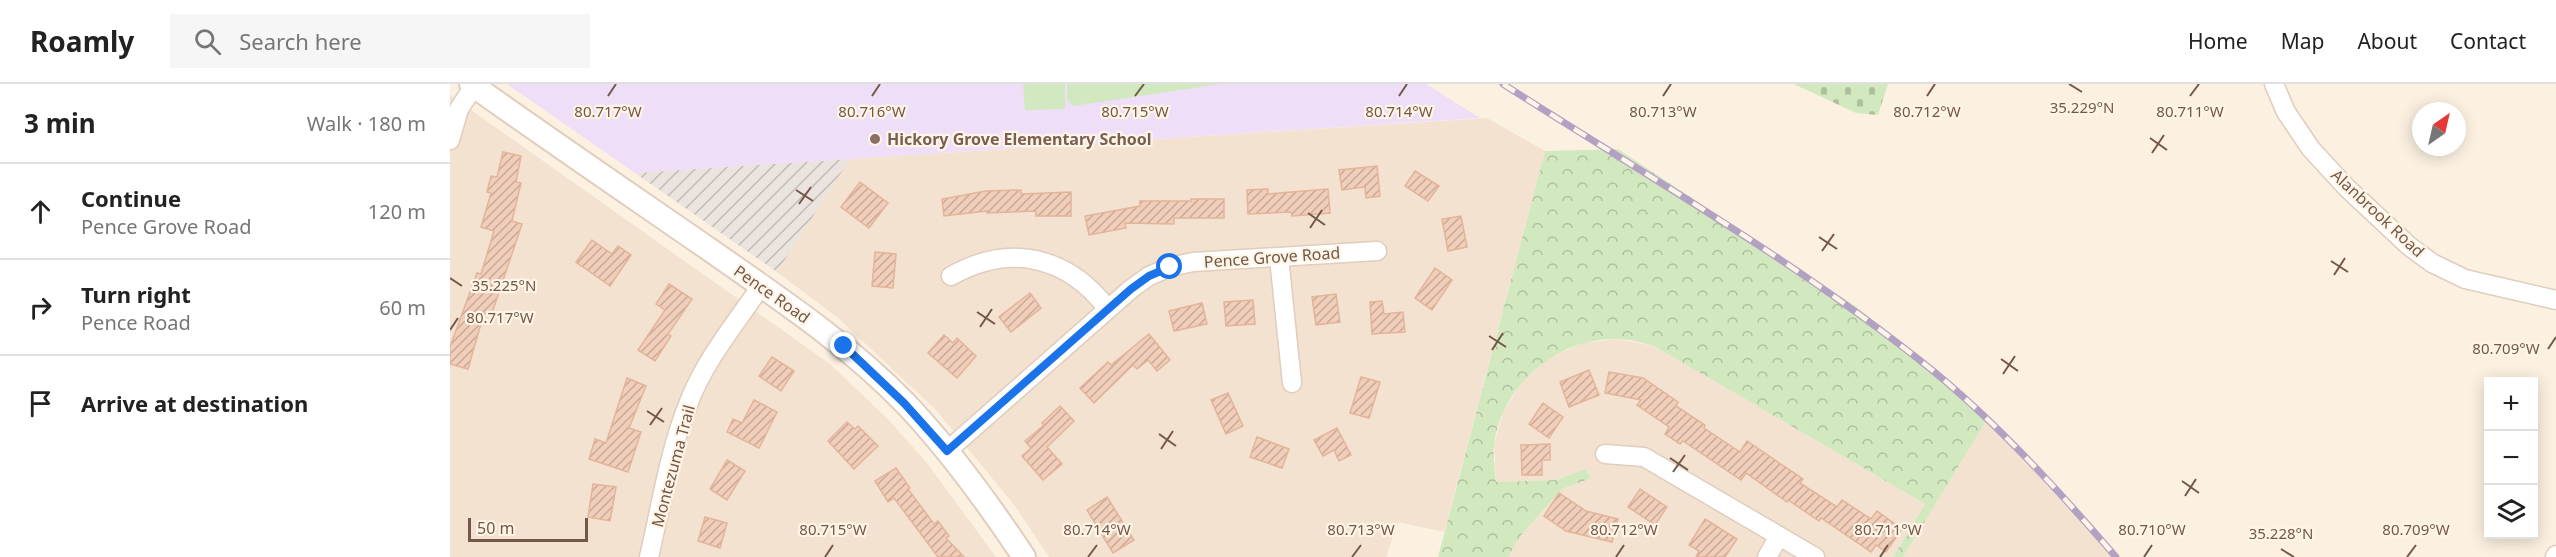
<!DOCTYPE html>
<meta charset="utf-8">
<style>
:root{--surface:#fff;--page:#f6f6f6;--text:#222;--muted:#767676;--line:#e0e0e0}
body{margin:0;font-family:"Noto Sans",sans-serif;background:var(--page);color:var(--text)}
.controls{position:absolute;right:18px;bottom:18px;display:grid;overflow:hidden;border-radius:0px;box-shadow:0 3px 15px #0003}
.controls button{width:54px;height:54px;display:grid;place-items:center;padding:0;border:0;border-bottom:2px solid var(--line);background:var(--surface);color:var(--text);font:30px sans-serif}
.compass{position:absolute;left:1962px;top:18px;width:54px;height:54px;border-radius:50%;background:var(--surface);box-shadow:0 3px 15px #0003;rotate:34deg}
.scale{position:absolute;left:18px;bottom:15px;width:120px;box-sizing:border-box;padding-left:6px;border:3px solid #735749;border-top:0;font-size:16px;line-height:21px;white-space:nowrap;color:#735749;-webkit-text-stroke:4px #fff5e7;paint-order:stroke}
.stop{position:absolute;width:18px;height:18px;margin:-14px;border:4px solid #1a73e8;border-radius:50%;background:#fff}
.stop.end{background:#1a73e8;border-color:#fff;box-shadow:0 2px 6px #0008}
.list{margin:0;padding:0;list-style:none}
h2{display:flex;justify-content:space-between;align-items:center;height:78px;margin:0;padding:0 24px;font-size:26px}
h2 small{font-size:20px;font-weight:400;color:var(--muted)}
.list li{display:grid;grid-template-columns:39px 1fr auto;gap:18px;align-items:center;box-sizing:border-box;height:96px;padding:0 24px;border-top:2px solid var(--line)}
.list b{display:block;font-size:22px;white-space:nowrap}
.list p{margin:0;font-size:20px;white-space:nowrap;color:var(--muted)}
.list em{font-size:20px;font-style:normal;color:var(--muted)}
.icon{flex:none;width:33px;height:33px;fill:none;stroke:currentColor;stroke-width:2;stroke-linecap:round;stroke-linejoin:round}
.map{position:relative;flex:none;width:2106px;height:473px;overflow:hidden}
header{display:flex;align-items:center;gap:36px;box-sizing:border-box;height:84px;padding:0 30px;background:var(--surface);border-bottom:2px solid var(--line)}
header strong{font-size:28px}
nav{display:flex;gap:33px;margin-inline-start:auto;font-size:21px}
.search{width:420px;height:54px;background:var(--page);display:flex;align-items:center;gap:15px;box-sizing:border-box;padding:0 21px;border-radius:0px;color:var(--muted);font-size:22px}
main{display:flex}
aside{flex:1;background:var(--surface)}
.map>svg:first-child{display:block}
</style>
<header>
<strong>Roamly</strong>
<div class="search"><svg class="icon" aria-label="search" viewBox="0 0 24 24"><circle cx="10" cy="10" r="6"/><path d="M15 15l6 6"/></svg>Search here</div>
<nav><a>Home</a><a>Map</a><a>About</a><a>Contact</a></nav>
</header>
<main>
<aside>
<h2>3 min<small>Walk · 180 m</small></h2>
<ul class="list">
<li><svg class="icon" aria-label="ahead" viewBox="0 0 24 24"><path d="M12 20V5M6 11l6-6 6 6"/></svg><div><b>Continue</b><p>Pence Grove Road</p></div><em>120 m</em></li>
<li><svg class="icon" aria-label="right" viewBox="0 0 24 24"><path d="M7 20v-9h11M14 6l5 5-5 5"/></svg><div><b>Turn right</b><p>Pence Road</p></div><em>60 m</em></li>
<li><svg class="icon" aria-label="arrive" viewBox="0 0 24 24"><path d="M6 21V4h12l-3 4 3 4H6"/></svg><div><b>Arrive at destination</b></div></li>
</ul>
</aside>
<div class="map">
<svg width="2106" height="473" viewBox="0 0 2106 473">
<defs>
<pattern id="industrial-furrows" width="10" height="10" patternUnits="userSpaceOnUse" patternTransform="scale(1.5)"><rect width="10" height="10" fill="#ebe3dd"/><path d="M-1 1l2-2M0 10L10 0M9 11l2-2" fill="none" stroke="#c3bbb5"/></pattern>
<pattern id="forest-crowns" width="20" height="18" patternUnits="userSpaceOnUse" patternTransform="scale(1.5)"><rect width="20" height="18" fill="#d2e9c0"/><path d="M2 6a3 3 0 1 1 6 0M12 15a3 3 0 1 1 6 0" fill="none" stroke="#afc09e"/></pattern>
<pattern id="cemetery-stones" width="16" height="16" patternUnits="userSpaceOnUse" patternTransform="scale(1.5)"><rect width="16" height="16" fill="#d2e9c0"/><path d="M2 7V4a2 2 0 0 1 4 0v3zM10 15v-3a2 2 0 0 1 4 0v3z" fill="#afc09e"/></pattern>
<pattern id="building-hatch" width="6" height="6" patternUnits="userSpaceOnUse" patternTransform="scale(1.5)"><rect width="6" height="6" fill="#f1ceb9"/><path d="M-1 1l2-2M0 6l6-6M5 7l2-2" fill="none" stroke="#c8aa98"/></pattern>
</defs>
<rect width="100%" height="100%" fill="#fcf1e1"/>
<!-- residential -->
<g fill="#f3e2d0">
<polygon points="0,11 380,280 438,335 477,379 546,473 0,473"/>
<polygon points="1037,34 1095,67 994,448 948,438 936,473 599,473 565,422 486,326 388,234 327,188 400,75"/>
<polygon points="1168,255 1204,262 1475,420 1443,473 1058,473 1071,451 1112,405 1140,394 1135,385 1106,396 1046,398 1044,361 1053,328 1073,296 1099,274 1133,259"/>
<polygon points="1538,334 1607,406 1664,473 1453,473"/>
</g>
<!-- industrial -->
<polygon fill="url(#industrial-furrows)" points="400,75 327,188 185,89"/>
<!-- education -->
<polygon fill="#eedef8" points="57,0 976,0 1030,34 185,89"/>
<!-- forest -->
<path fill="url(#forest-crowns)" d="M1168,65L1405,222L1462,267L1538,334L1453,473H1443L1475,420L1204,262C1193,259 1180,255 1168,255C1108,253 1051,301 1044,361C1043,373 1045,387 1046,398L1106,396L1135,385L1141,394L1112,405L1071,451L1058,473H988L1095,67Z"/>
<!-- cemetery -->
<polygon fill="url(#cemetery-stones)" points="1344,0 1438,0 1428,31 1406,29"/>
<!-- park -->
<g fill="#d2e9c0">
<polygon points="573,0 615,0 615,25 575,26"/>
<polygon points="617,0 771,0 623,22 617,15"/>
</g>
<!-- building -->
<g fill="url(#building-hatch)" stroke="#e3b49a" stroke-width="1.5">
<polygon points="53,68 71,72 66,98 71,99 62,137 72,140 41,232 34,229 18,285 0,280 0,263 27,189 31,190 44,147 31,143 41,109 37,108 41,92 47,93"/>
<polygon points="927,82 930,112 916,114 915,103 892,106 889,86"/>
<polygon points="965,87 989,102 978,117 955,102"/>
<polygon points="410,98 438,119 419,144 391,123"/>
<polygon points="818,105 818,110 878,105 880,129 842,132 841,128 798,130 797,106"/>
<polygon points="571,106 571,110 621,108 621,132 586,132 586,127 537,129 537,127 494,132 492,115 536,107"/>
<polygon points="741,115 774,115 774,134 724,134 724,140 675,139 676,144 639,151 635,132 690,122 690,117 741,117"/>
<polygon points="1011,132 1017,163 998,167 992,135"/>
<polygon points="142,156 162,170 168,162 181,171 160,202 126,178"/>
<polygon points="425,168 446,170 443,204 422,202"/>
<polygon points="985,184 1002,196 982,226 965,214"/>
<polygon points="219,200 242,215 218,250 221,252 205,277 188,266 215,226 206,220"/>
<polygon points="580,209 591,224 561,248 549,233"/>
<polygon points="886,210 890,238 866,241 862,213"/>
<polygon points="803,216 805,240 776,242 774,218"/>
<polygon points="932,217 934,230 953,228 955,248 922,250 920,218"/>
<polygon points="752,219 757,240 724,247 719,227"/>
<polygon points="699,250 720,276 707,287 698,276 687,285 683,281 644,319 630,304 658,278 661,281"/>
<polygon points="494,251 503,259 507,254 526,272 507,294 478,269"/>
<polygon points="322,273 344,287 331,307 309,292"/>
<polygon points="1139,286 1149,311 1119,323 1110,298"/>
<polygon points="1159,288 1193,294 1228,318 1226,322 1255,341 1254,344 1290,368 1297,357 1353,395 1350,399 1387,423 1392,416 1421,435 1427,427 1452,445 1436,468 1426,461 1421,468 1371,434 1369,437 1338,416 1337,418 1296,389 1291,396 1233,357 1230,360 1215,350 1219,343 1187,321 1191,316 1155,309"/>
<polygon points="911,293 930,298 919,334 900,329"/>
<polygon points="177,294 196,302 179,344 191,348 178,388 139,375 145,355 156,359"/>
<polygon points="778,309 793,342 776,350 761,316"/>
<polygon points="304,316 327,328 309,364 277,348 283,335 292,339"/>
<polygon points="1093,319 1113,333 1099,354 1079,340"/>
<polygon points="610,322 624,337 597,363 612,380 593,396 572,372 581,364 575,357 594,341 592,339"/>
<polygon points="397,338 405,345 408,342 428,362 404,385 378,357"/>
<polygon points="887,344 901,371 889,377 884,366 873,372 864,356"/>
<polygon points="807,353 839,365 832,384 800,373"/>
<polygon points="1100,360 1100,376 1092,376 1092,391 1072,391 1071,361"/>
<polygon points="277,376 295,387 277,416 260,405"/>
<polygon points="446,384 460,404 458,405 484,440 488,437 499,452 496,454 514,473 488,473 444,414 438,418 425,397"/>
<polygon points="143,400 166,403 160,437 138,433"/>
<polygon points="1190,405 1217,423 1205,441 1178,423"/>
<polygon points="1109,409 1136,427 1168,435 1162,458 1116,447 1094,432"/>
<polygon points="657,413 684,456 663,469 637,426"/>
<polygon points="255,433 277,439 270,464 248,457"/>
<polygon points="1255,435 1287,455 1275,473 1246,473 1249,467 1239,461"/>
</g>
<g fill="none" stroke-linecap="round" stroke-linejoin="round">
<!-- minor casing -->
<g stroke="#e0cdbd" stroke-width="21">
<g id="minor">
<polyline points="1824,0 1836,28 1861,65 1897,104 1959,162 1982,179 2015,195 2106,216"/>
<polyline points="0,56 9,25 24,2"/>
<polyline points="829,174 842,299"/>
<path d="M501,192C560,159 617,172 657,224"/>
<polyline points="497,367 681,205 699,192 720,183 743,178 927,167"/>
<polyline points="1155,370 1194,373 1365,473"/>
<path d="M199,473C211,422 219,367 239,318C255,276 286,239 311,202"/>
<polyline points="1317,473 1329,452"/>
<polyline points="2105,473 2106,471"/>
</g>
</g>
<!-- tertiary casing -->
<g stroke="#e0cdbd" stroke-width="26">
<path id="tertiary" d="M21,0C101,57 182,112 263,168C330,215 398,260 455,319C500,366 538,419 574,473"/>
</g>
<!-- minor -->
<use href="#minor" stroke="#fff" stroke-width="18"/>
<!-- tertiary -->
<use href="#tertiary" stroke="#fff" stroke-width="22"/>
<!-- rail casing -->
<g stroke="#b3a1c4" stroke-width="7">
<path id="rail" d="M1053,0C1197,92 1348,178 1482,286C1549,341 1609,407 1666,473"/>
</g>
<!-- rail -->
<use href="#rail" stroke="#fff5e7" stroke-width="4.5" stroke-dasharray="14" stroke-linecap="butt"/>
</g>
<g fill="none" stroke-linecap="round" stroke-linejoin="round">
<!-- route -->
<polyline stroke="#1a73e8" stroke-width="8" points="394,262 454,319 497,367 681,205 699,192 720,183"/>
</g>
<!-- ticks -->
<path fill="none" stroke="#735749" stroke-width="2" d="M1619,0L1632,8M158,12L166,0M422,12L430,0M685,12L694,0M949,12L957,0M1213,12L1221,0M1477,12L1485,0M1740,12L1749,0M1700,54L1717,66M1702,69L1714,51M346,106L363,117M349,120L361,103M858,129L875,141M860,144L872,126M1369,153L1387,165M1372,167L1384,150M1881,177L1898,188M1884,191L1895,174M0,194L12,202M527,228L545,240M530,243L542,225M0,246L8,234M1039,252L1056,263M2098,265L2106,253M1042,266L1053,249M1551,275L1568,287M1553,290L1565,272M197,327L214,338M200,341L212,324M709,350L726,362M711,365L723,347M1220,374L1238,386M1223,388L1235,371M1732,397L1749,409M1735,412L1746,395M1831,465L1844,473M375,473L383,461M638,473L647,461M902,473L911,461M1166,473L1174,461M1430,473L1438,461M1694,473L1702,461M1957,473L1966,461"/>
<!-- markers -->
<circle fill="#8d6e63" stroke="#fff5e7" stroke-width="2" cx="425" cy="55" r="6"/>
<g text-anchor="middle" stroke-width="4.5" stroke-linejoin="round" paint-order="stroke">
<!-- education labels -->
<g font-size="16" font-weight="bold" fill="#785e54" stroke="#fff5e7" text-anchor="start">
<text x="437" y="61">Hickory Grove Elementary School</text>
</g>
<!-- street labels -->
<g font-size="16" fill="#735749" stroke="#fff5e7">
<text transform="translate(1928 129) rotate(43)" y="6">Alanbrook Road</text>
<text transform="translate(822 173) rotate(-4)" y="6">Pence Grove Road</text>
<text transform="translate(322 210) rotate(35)" y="6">Pence Road</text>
<text transform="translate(223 382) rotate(-75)" y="6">Montezuma Trail</text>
</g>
</g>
<g font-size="15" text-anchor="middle" fill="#735749" stroke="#fff5e7" stroke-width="4.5" stroke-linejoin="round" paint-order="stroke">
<text x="1632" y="29">35.229°N</text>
<text x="422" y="33">80.716°W</text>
<text x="685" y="33">80.715°W</text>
<text x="949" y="33">80.714°W</text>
<text x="1213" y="33">80.713°W</text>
<text x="1477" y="33">80.712°W</text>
<text x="1740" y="33">80.711°W</text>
<text x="158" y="33">80.717°W</text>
<text x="54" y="207">35.225°N</text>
<text x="50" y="239">80.717°W</text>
<text x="2056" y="270">80.709°W</text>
<text x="383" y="451">80.715°W</text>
<text x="647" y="451">80.714°W</text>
<text x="911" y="451">80.713°W</text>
<text x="1174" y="451">80.712°W</text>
<text x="1438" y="451">80.711°W</text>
<text x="1702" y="451">80.710°W</text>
<text x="1966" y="451">80.709°W</text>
<text x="1831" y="455">35.228°N</text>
</g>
</svg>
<div class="controls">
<button>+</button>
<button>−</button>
<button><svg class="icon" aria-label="layers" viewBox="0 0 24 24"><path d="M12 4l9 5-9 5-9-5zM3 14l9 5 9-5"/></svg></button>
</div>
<svg class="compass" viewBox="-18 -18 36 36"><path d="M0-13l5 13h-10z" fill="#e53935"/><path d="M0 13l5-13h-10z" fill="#767676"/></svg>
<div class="scale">50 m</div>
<div class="stop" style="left:720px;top:183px"></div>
<div class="stop end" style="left:394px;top:262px"></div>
</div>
</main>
